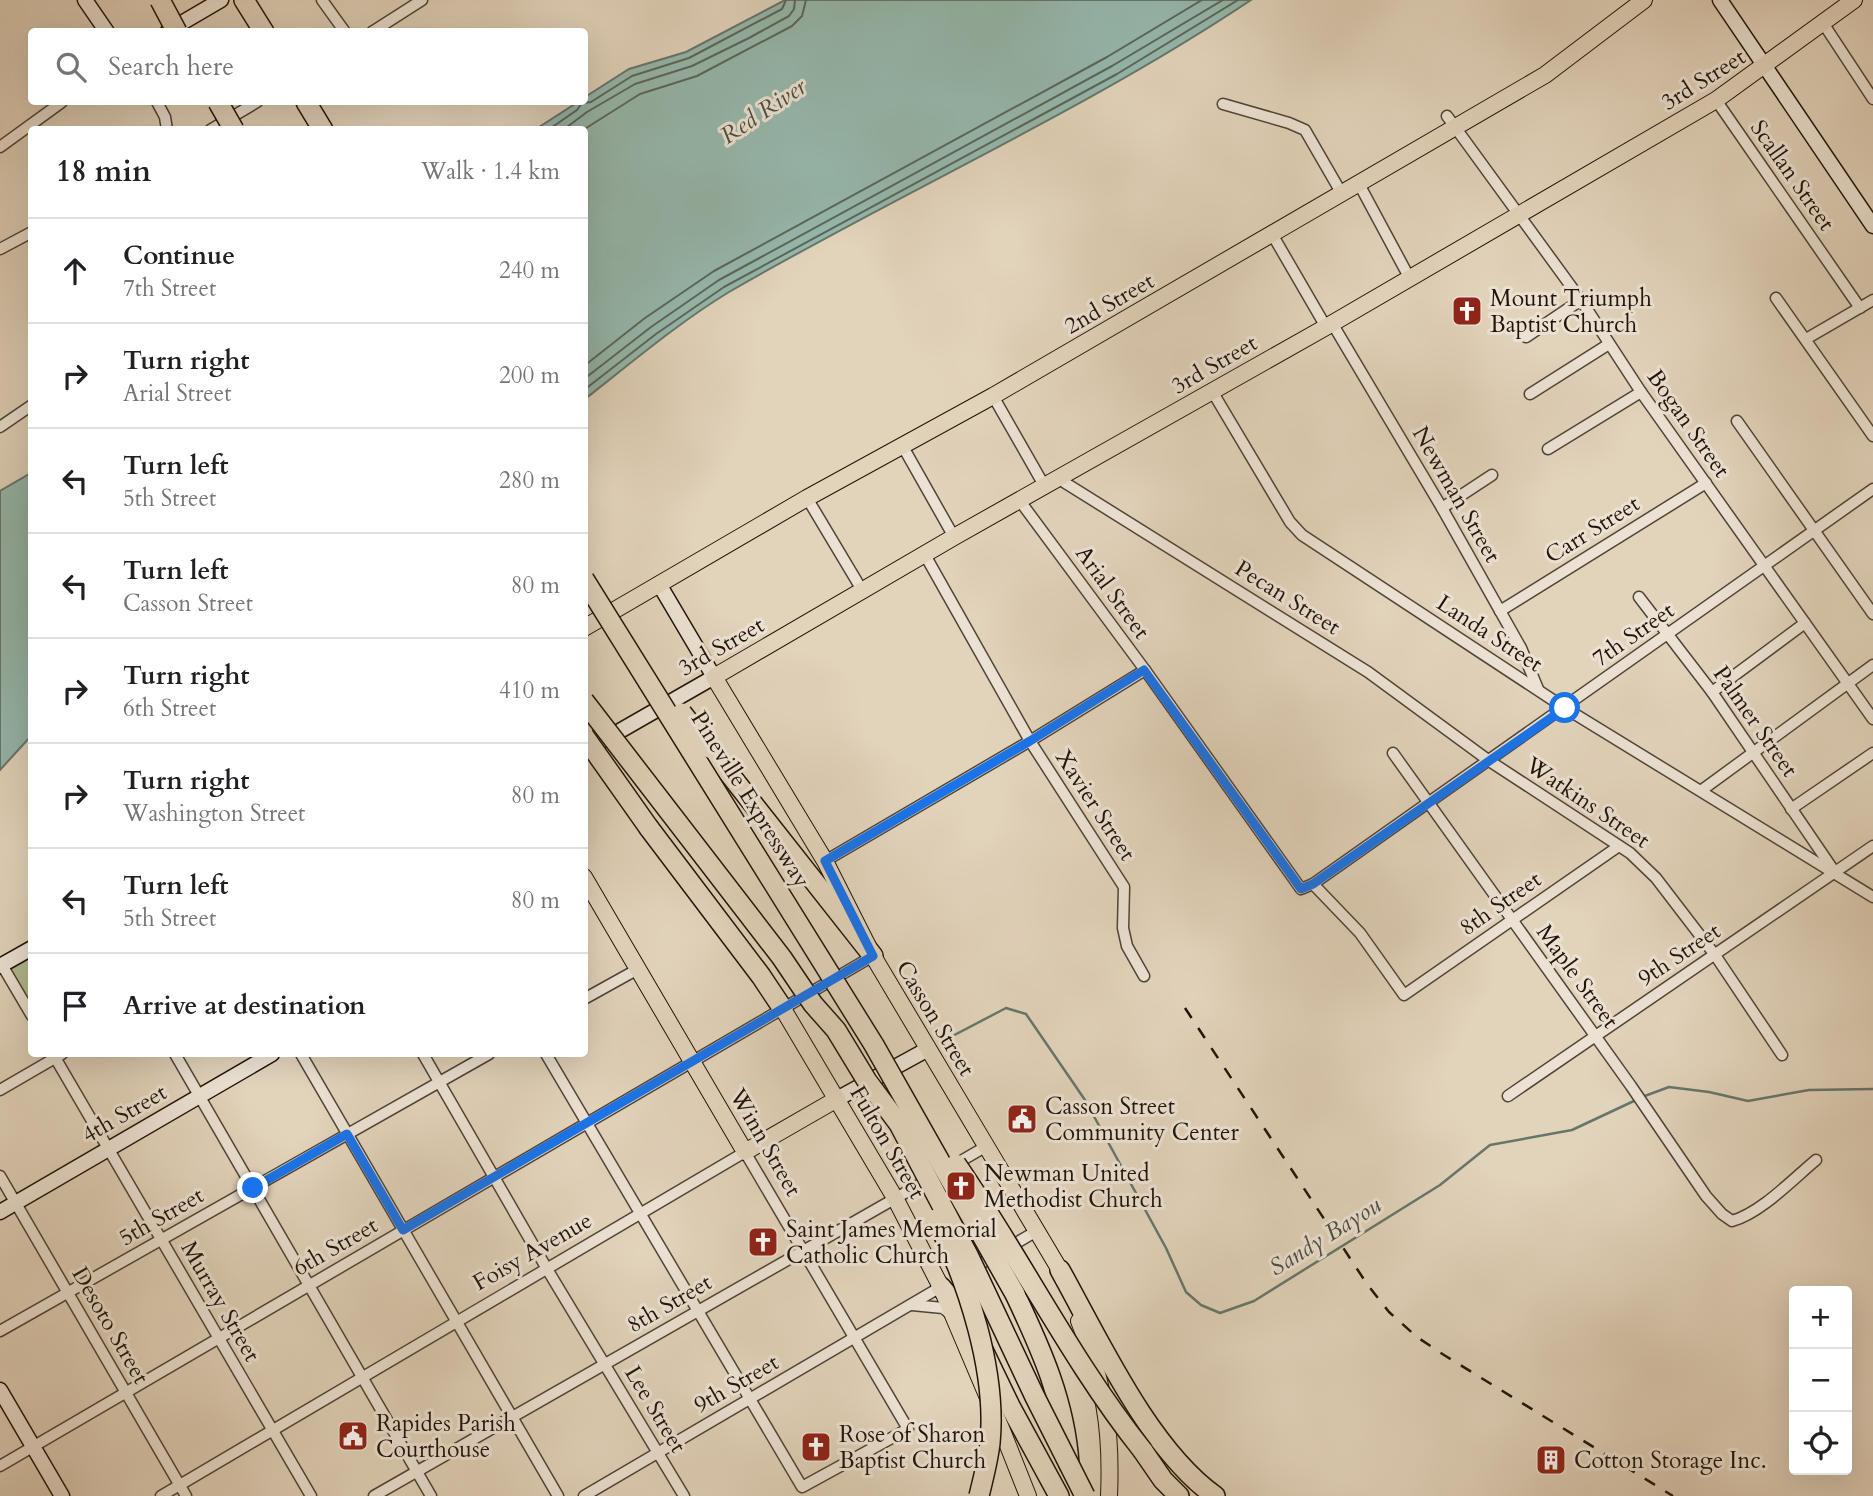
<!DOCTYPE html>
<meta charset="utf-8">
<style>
:root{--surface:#fff;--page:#f6f6f6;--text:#202124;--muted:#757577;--line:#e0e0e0}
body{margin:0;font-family:Cardo,serif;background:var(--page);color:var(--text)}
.controls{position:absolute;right:21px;bottom:21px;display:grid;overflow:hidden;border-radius:7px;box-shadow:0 7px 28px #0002}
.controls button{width:63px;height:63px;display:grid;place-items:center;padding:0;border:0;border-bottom:2px solid var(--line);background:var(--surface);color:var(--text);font:35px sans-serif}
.stop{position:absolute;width:21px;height:21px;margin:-16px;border:5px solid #1a73e8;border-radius:50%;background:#fff}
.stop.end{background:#1a73e8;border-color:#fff;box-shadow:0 2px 7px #0008}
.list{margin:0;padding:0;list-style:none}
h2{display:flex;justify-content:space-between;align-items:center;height:91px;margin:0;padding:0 28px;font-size:30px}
h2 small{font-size:23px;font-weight:400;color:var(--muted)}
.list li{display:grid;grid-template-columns:46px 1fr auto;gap:21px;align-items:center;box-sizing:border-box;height:105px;padding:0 28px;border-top:2px solid var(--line)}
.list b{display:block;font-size:26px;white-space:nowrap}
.list p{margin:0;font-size:23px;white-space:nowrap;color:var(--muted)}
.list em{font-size:23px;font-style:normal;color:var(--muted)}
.icon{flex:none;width:38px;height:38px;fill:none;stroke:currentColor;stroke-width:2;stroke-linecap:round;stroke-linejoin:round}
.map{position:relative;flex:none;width:1873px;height:1496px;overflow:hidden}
.search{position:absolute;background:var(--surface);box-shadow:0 7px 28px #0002;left:28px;top:28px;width:560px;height:77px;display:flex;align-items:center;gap:18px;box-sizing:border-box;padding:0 24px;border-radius:7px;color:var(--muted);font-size:26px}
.panel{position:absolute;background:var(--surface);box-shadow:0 7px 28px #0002;left:28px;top:126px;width:560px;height:931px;border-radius:7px}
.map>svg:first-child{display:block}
</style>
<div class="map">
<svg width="1873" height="1496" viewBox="0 0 1873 1496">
<rect width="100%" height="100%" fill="#e2d3bb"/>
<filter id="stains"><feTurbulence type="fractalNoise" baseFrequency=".00286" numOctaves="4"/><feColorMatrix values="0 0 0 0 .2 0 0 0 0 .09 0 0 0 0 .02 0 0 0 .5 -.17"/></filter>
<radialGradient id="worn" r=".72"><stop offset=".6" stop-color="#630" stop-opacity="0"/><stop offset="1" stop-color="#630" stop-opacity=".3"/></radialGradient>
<!-- green -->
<polygon fill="#b3bc90" stroke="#6a684c" stroke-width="2" points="31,953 31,1012 3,966"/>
<!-- water -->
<g fill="#95b8ad" stroke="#66766b" stroke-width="2">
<path d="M785,0H1251C1085,111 901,192 729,292C678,323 631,363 585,399L584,130L536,129L578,102H584L585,97L629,69L686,52Z"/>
<polygon points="31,473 31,736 0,770 0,491"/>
</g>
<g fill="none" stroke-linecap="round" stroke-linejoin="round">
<!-- shore -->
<g stroke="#5a665a" stroke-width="2">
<polyline points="548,130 577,110 582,103 591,102 632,76 689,58 782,9 786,0"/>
<polyline points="563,130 587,112 635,84 692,66 749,38 789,16 794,9 795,0"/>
<polyline points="583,130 640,94 697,76 792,26 802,16 806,0"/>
<polyline points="584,366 645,318 714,271 1107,57 1202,0"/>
<polyline points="584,379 651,327 719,280 1112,66 1223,0"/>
<polyline points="584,390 656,334 724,287 1117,74 1238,0"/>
</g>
<!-- stream -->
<g stroke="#66766b" stroke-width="2.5">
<polyline points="943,1041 1006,1008 1026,1014 1085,1100 1166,1248 1186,1292 1201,1305 1220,1313 1254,1301 1440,1185 1490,1145 1572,1130 1636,1100"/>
<polyline points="1642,1097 1669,1087 1709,1092 1748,1101 1809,1090 1873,1089"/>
</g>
<!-- minor casing -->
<g stroke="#504435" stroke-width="13">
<g id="minor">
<polyline points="322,0 345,32"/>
<polyline points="1823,23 1873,99"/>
<polyline points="372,32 422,0"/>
<polyline points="1716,100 1860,308"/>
<polyline points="157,102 165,117 167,130"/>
<polyline points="1223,104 1289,123 1305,130 1342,194"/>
<polyline points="1447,116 1581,300 1641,392 1873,719"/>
<polyline points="210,130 257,102"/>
<polyline points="0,147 62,102"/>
<polyline points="1359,184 1409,277"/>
<polyline points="1272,234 1326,327"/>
<polyline points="0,249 32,232"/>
<polyline points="1776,298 1873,436"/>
<polyline points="1332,323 1442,508 1521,648 1538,689"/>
<polyline points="1526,337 1581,300"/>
<polyline points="1806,339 1873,300"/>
<polyline points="1212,391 1290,522 1302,535 1565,708 1873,897"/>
<polyline points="1530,394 1609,344"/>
<polyline points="993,396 1045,487"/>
<polyline points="1737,421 1873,614"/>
<polyline points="0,427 32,405"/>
<polyline points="902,445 954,537"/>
<polyline points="1548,449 1641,392"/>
<polyline points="1059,479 1368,672 1488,760 1630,853 1656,878 1715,955 1782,1055"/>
<polyline points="807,498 862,590"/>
<polyline points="1020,501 1145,670 1301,889 1313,884 1360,933 1404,995 1619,846"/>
<polyline points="1442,508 1492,475"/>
<polyline points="925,555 1030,741 1124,887 1123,928 1127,946 1144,976"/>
<polyline points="1639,597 1712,692 1832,868"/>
<polyline points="1500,611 1706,483"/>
<polyline points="1712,692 1805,623"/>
<path d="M1393,753L1631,1086L1706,1196L1722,1214L1732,1221C1761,1213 1793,1179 1816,1160"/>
<polyline points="1702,790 1873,665"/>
<polyline points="1791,809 1873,753"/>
<polyline points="825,861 1030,741 1145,670"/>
<polyline points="1313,884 1873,489"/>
<polyline points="2,965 32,1016"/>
<polyline points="584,999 638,969"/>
<polyline points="53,1054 311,1496"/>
<polyline points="175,1054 431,1496"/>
<polyline points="301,1054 558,1496"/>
<polyline points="423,1054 547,1269 684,1496"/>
<polyline points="0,1090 62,1054"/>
<polyline points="1508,1096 1873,846"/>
<polyline points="954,1165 985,1147"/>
<polyline points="0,1176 186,1496"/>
<polyline points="970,1270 1035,1232"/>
<polyline points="912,1305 943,1308 953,1316"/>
<polyline points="0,1331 489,1054"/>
<polyline points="0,1466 873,956"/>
<path d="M161,1496C356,1381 551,1267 745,1152L908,1429L802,1487C717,1342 631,1198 546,1054"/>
<polyline points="374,1496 931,1178"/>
<polyline points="584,1496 944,1285"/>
</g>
</g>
<!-- secondary casing -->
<g stroke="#201408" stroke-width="17">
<g id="secondary">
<polyline points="85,0 107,32"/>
<polyline points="1720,0 1873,226"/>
<polyline points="168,31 221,0"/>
<polyline points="604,740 714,677 659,584"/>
<polyline points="0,966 32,948"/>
<polyline points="837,1099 928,1049"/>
<polyline points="0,1212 272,1054"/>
<polyline points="0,1390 62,1496"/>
</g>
</g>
<!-- primary casing -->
<g stroke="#201408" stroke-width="18">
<g id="primary">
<polyline points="584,628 807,498 993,396 1545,75 1644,0"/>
<polyline points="584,877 745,1152 837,1099"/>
<polyline points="783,1009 895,1198 941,1287 1003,1433 1028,1496"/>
<polyline points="1064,1280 1060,1270 873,956 825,861 714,677 954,537 1326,327 1716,100 1854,0"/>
<path d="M1079,1321C1104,1384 1112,1428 1109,1496"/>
</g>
</g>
<!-- motorway casing -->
<g stroke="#201408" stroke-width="22">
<g id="motorway">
<polyline points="244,0 264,32"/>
<polyline points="306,102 323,130"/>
<polyline points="709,748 873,956"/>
<polyline points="649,828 761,976 783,1009"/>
<path d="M1060,1270C1100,1342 1149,1449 1215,1496"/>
<polyline points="941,1287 969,1321 1010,1406 1059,1496"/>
<path d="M1015,1294C1041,1349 1065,1402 1069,1464"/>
<polyline points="1143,1451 1163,1480 1179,1496"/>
</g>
</g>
<!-- minor -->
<use href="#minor" stroke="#ece2d3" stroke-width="10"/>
<!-- secondary -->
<use href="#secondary" stroke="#ece2d3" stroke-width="14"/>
<!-- primary -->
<use href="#primary" stroke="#e2d3bb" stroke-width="16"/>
<!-- motorway -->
<use href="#motorway" stroke="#e2d3bb" stroke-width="19"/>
<!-- rail -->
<polyline stroke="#201408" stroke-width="2.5" stroke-dasharray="12 12" stroke-linecap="butt" points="1185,1008 1367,1284 1389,1312 1417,1337 1444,1355 1673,1496"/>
<!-- motorway-bridge casing -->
<g stroke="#201408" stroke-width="22" stroke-linecap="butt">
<g id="motorway-bridge">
<polyline points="160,0 177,32"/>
<polyline points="218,102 234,130"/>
<polyline points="584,579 874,1045 1015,1294"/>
<polyline points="584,701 782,958 813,1004 836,1030 867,1081 899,1124 969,1257 1035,1397 1085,1496"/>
<polyline points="682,713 709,748"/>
<polyline points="584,736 649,828"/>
<path d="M956,1164C1021,1258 1072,1362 1143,1451"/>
<path d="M936,1219C968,1282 997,1372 990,1443C988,1461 983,1479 979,1496"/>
</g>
</g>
<!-- motorway-bridge -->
<use href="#motorway-bridge" stroke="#e2d3bb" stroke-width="19"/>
</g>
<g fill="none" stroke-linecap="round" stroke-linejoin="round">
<!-- route -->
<polyline stroke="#1a73e8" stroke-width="9" points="253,1188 347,1134 403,1230 873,956 825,861 1030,741 1144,670 1301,889 1313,884 1565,708"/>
</g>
<!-- icons -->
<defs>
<g id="church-square" transform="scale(1.575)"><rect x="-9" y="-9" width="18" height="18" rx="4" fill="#8f2418" stroke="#ece2d3"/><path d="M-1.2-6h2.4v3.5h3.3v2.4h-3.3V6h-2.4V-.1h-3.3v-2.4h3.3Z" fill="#fff"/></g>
<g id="civic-square" transform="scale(1.575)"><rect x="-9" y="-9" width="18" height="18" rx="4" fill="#8f2418" stroke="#ece2d3"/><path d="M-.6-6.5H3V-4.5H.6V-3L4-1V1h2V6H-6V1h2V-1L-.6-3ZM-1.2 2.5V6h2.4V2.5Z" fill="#fff"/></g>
<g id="building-square" transform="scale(1.575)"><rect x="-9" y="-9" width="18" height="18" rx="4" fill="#8f2418" stroke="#ece2d3"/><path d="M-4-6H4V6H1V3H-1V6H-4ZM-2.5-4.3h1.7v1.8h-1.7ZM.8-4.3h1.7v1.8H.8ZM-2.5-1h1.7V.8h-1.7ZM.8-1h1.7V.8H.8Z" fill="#fff"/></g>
</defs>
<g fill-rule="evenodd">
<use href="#church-square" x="1467" y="311"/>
<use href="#civic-square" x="1022" y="1119"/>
<use href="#church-square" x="961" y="1186"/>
<use href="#church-square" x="763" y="1242"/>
<use href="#civic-square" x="353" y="1436"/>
<use href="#church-square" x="816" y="1447"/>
<use href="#building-square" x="1551" y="1460"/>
</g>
<g text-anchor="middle" stroke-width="6" stroke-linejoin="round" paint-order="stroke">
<!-- street labels -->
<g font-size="23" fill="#201408" stroke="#ece2d3">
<text transform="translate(1703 79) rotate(-32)" y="8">3rd Street</text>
<text transform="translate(1793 175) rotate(55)" y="8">Scallan Street</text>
<text transform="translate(1109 303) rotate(-30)" y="8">2nd Street</text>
<text transform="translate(1214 364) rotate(-30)" y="8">3rd Street</text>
<text transform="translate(1689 423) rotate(55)" y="8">Bogan Street</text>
<text transform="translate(1457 494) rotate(60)" y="8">Newman Street</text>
<text transform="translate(1592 529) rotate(-32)" y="8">Carr Street</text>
<text transform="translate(1113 592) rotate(54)" y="8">Arial Street</text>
<text transform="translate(1288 597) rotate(32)" y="8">Pecan Street</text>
<text transform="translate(1490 633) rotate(33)" y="8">Landa Street</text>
<text transform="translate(1633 634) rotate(-35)" y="8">7th Street</text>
<text transform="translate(721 646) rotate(-30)" y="8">3rd Street</text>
<text transform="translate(1756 721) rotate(55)" y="8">Palmer Street</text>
<text transform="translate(751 799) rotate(58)" y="8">Pineville Expressway</text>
<text transform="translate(1588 802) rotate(34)" y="8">Watkins Street</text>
<text transform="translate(1096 805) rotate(57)" y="8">Xavier Street</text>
<text transform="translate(1500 903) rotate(-35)" y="8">8th Street</text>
<text transform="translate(1679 954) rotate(-34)" y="8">9th Street</text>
<text transform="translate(1578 976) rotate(54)" y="8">Maple Street</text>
<text transform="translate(936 1018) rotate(59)" y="8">Casson Street</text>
<text transform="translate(124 1113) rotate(-30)" y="8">4th Street</text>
<text transform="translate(766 1142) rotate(60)" y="8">Winn Street</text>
<text transform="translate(888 1142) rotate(60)" y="8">Fulton Street</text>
<text transform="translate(161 1216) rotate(-30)" y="8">5th Street</text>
<text transform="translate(335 1246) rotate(-30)" y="8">6th Street</text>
<text transform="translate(532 1251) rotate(-30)" y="8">Foisy Avenue</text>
<text transform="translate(221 1301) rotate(60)" y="8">Murray Street</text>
<text transform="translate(669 1303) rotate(-30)" y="8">8th Street</text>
<text transform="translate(111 1325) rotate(60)" y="8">Desoto Street</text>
<text transform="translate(736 1383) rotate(-30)" y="8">9th Street</text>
<text transform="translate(656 1409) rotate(59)" y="8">Lee Street</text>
</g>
<!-- poi labels -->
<g font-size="23" fill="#201408" stroke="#ece2d3" text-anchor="start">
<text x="1490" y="306">Mount Triumph<tspan x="1490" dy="26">Baptist Church</tspan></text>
<text x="1045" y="1114">Casson Street<tspan x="1045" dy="26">Community Center</tspan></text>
<text x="984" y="1181">Newman United<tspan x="984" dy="26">Methodist Church</tspan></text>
<text x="786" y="1237">Saint James Memorial<tspan x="786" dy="26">Catholic Church</tspan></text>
<text x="376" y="1431">Rapides Parish<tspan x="376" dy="26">Courthouse</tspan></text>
<text x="839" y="1442">Rose of Sharon<tspan x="839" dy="26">Baptist Church</tspan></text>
<text x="1574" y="1468">Cotton Storage Inc.</text>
</g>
<!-- water labels -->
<g font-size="24" font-style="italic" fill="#494d42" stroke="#ece2d3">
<text transform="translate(763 111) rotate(-34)" y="8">Red River</text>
<text transform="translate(1325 1236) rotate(-32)" y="8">Sandy Bayou</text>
</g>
</g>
<rect width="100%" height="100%" filter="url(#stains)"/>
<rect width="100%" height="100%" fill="url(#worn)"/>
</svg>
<div class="controls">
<button>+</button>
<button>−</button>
<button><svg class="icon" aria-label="locate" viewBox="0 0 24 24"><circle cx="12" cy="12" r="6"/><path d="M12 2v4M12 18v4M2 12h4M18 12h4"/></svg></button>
</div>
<div class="stop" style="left:1565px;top:708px"></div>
<div class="stop end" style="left:253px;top:1188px"></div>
<div class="search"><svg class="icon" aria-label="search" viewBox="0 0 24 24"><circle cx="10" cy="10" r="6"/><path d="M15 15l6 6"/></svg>Search here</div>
<section class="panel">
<h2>18 min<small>Walk · 1.4 km</small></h2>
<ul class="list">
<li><svg class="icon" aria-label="ahead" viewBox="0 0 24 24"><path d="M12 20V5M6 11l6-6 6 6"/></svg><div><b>Continue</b><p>7th Street</p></div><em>240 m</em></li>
<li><svg class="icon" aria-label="right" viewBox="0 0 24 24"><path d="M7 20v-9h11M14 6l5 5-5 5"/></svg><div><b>Turn right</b><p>Arial Street</p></div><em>200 m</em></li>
<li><svg class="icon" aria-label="left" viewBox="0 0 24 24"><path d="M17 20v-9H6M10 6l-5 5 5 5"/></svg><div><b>Turn left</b><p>5th Street</p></div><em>280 m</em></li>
<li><svg class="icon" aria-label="left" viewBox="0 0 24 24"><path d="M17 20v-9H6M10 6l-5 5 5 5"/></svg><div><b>Turn left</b><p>Casson Street</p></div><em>80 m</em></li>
<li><svg class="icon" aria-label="right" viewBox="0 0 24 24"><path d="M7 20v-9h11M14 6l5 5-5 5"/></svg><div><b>Turn right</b><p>6th Street</p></div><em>410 m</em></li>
<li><svg class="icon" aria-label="right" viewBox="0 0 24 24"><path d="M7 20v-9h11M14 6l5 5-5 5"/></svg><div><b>Turn right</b><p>Washington Street</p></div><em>80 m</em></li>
<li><svg class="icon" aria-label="left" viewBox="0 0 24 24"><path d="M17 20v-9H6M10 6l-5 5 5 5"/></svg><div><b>Turn left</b><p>5th Street</p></div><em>80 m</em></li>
<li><svg class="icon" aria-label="arrive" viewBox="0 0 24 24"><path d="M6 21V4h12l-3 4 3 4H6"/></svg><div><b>Arrive at destination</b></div></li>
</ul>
</section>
</div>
